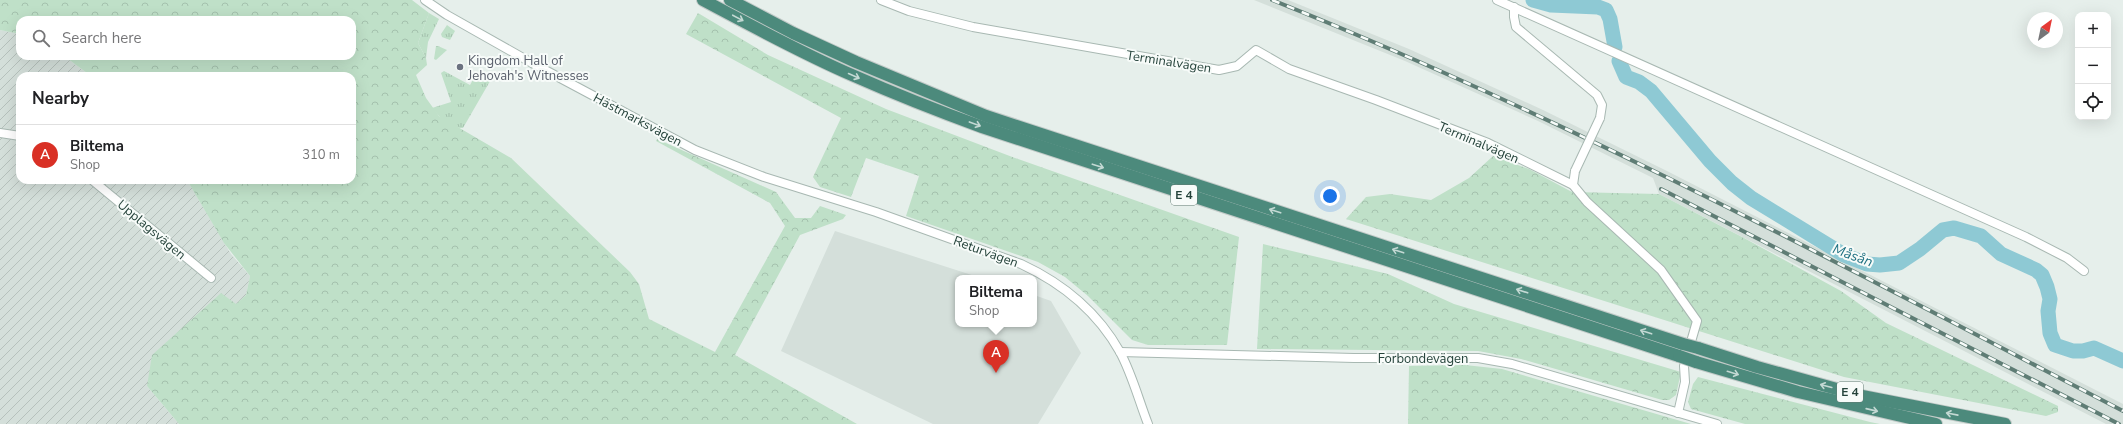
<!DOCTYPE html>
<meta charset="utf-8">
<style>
:root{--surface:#fff;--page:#f2f2f2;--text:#202124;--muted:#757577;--line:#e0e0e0;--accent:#d93025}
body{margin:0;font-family:"Nunito Sans",sans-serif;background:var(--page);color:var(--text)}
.controls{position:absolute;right:12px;top:12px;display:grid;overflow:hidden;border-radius:8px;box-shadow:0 4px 16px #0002}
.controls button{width:36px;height:36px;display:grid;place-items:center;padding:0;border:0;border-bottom:1px solid var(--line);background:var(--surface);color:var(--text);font:20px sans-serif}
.compass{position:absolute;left:2027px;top:12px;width:36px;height:36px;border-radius:50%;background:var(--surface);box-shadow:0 4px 16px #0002;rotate:33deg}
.you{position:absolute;left:1330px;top:196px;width:14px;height:14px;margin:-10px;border:3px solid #fff;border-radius:50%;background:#1a73e8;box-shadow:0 0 0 6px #1a73e833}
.badge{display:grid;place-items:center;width:26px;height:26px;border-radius:50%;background:var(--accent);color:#fff;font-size:13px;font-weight:700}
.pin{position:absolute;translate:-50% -33px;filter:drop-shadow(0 1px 2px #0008)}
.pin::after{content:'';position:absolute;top:21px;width:14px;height:12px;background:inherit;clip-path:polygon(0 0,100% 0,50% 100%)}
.popup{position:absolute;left:955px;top:275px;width:82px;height:52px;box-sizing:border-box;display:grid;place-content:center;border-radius:8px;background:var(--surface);filter:drop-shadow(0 1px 3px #0005);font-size:13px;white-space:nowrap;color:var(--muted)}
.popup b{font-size:15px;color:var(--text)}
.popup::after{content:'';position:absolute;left:50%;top:100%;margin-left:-8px;border:8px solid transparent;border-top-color:var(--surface)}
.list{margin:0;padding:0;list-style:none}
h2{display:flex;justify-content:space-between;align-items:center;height:52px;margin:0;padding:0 16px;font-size:17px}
h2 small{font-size:13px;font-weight:400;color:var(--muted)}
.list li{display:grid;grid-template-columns:26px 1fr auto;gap:12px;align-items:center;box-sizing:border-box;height:60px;padding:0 16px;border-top:1px solid var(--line)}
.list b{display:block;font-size:15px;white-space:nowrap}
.list p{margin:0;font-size:13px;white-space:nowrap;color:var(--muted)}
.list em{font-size:13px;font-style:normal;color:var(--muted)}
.icon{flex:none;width:22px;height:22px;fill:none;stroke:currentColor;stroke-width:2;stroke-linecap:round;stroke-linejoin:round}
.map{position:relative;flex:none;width:2123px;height:424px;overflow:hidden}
.search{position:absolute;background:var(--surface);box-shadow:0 4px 16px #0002;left:16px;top:16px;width:340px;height:44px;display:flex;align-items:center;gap:10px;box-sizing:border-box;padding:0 14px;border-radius:12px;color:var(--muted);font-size:15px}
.panel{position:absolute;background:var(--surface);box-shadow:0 4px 16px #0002;left:16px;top:72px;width:340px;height:112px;border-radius:12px}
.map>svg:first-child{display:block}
</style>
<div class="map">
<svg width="2123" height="424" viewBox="0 0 2123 424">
<defs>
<pattern id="industrial-furrows" width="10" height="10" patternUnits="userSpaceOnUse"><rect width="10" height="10" fill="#d4dfda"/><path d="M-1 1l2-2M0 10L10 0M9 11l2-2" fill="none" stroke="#b6c1bc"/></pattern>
<pattern id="grass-tufts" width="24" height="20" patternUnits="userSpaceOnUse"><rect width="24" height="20" fill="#bfe0c8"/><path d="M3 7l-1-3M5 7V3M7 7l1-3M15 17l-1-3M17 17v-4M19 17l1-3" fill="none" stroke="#a4c1ad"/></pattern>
<pattern id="forest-crowns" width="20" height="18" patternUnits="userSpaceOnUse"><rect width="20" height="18" fill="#bfe0c8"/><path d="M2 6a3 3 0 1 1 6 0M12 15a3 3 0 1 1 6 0" fill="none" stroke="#a4c1ad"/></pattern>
</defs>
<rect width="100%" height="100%" fill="#e6efeb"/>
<!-- built -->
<g fill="#d4dfda">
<polygon points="1254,0 1288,0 1409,49 1543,110 1667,171 2123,404 2123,424 2106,424 1659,194 1653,178 1538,121 1405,61"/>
<polygon points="835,231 981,278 958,278 958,324 1034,324 1034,295 1051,301 1081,353 1038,424 933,424 781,351"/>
</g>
<!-- industrial -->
<polygon fill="url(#industrial-furrows)" points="0,30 20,34 20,56 64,56 91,76 20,76 20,180 187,180 231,254 250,276 246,295 147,386 179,424 0,424"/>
<!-- grass -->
<g fill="url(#grass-tufts)">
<polygon points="429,13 439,19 428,42 426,58 418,43"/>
<polygon points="447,25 455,31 450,40 442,37 441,34"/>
<polygon points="436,46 438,46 447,50 436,60 434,59"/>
<path d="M479,69L493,76L463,128C452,129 439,117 432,108L451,102L441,73L444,71L470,85Z"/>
</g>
<!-- forest -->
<g fill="url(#forest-crowns)">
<polygon points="0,0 412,0 429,13 418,43 426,58 427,65 416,75 426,98 439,116 511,158 630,272 639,284 649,319 715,352 785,226 770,203 656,141 657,139 776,192 795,218 811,218 820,206 846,215 843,219 800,235 735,355 857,424 179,424 147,386 152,355 221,293 236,304 246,295 250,276 224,243 187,180 352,180 352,76 91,76 64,56 352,56 352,20 20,20 20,34 0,30"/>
<polygon points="698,13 768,55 886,109 1015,158 1239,237 1227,345 1148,345 1132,340 1088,296 1065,277 1038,262 906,216 919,176 866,158 851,197 820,187 813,177 841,118 686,34"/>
<polygon points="1493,156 1529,169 1572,192 1659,194 1744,238 1841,291 1886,323 2058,406 2058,412 2046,416 1844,377 1346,219 1366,197 1390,194 1431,200 1469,178"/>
<polygon points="1263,244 1388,274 1454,304 1681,372 1676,395 1669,400 1662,400 1521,359 1478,351 1257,349"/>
<polygon points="1465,365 1502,369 1691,424 1408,424 1409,366"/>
<polygon points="1698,377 1870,422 1880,424 1745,424 1691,409 1688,402 1693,384"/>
</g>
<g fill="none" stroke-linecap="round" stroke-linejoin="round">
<!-- river -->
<g stroke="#8ec9d4" stroke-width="15">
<polyline points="1533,0 1551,5 1598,7 1606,10 1610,19 1615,47"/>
<polyline points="1619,61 1626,77 1639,82 1651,91 1710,161 1732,183 1751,198 1844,255 1867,264 1880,265 1899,263 1920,249 1943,230 1954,228 1981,236 2001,254 2036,270 2042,275 2047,287 2050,299 2048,311 2050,333 2055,345 2073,351 2083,351 2094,348 2123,361"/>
</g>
<!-- minor casing -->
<g stroke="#a8b8b2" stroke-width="10">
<g id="minor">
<path d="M425,0L447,15L532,63L695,150L764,177L876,212L1021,264C1062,283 1097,311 1120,352C1132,374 1139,401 1148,424"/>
<polyline points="881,0 909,11 973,27 1219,70 1237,66 1256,50 1289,69 1376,100 1488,143 1573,185"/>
<polyline points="1497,0 2026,237 2067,258 2084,271"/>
<polyline points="1514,7 1514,17 1516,27 1597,95 1602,105 1600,118"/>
<polyline points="0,133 20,136"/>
<polyline points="1575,171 1573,185 1587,202 1661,270 1697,321 1684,366 1685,382 1678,413"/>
<polyline points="92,180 211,278"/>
<polyline points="1120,352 1354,358 1478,358 1512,364 1717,424"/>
</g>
</g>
<!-- trunk casing -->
<g stroke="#c2cac8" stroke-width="14">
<g id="trunk">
<path d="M703,0C752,26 801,53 852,75C895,94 938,111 982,127L1679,356"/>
<polyline points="730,0 793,33 856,62 986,116 1683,344"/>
<polyline points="1698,348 1757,367 1862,396 2005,424"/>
<polyline points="1696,362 1798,392 1936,424"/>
</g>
</g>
<!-- minor -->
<use href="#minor" stroke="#fff" stroke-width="8"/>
<!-- trunk -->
<use href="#trunk" stroke="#4c8a7c" stroke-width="12"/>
<!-- rail casing -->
<g stroke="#5f7d75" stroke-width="4">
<g id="rail">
<path d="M1272,0C1565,117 1844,266 2123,411"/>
<polyline points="1661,189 2119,424"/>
</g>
</g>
<!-- rail -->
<use href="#rail" stroke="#f7fbf9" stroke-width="2.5" stroke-dasharray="8" stroke-linecap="butt"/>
<!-- minor-bridge casing -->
<g stroke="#a8b8b2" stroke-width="10" stroke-linecap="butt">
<polyline id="minor-bridge" points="1575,171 1600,118"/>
</g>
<!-- trunk-bridge casing -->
<g stroke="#c2cac8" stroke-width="14" stroke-linecap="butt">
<g id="trunk-bridge">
<polyline points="1683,344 1698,348"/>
<polyline points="1679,356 1696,362"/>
</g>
</g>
<!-- minor-bridge -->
<use href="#minor-bridge" stroke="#fff" stroke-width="8"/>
<!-- trunk-bridge -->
<use href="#trunk-bridge" stroke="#4c8a7c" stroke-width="12"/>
</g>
<!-- one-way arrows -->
<defs><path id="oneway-shaft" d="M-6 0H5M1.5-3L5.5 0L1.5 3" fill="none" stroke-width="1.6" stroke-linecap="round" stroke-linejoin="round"/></defs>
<g stroke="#c4d9d4">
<use href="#oneway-shaft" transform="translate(738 18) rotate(28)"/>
<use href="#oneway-shaft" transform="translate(854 76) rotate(24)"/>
<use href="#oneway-shaft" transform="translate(975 124) rotate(20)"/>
<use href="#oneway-shaft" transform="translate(1098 166) rotate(18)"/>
<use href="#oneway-shaft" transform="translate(1275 211) rotate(-162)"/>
<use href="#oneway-shaft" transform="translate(1398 251) rotate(-162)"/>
<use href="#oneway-shaft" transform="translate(1522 291) rotate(-162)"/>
<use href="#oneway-shaft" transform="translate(1646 332) rotate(-162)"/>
<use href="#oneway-shaft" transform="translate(1733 373) rotate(17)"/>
<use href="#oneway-shaft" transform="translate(1826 386) rotate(-165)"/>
<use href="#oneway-shaft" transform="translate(1872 410) rotate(13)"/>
<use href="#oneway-shaft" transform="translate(1952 414) rotate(-169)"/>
</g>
<!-- markers -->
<circle fill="#6b7280" stroke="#f7fbf9" stroke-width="1.5" cx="460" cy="67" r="4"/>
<g text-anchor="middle" stroke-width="4" stroke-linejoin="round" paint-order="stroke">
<!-- shield labels -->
<g fill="#f7fbf9" stroke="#637a73" stroke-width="1">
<rect x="1171" y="185" width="26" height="20" rx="3"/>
<rect x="1837" y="382" width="26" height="20" rx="3"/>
</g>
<g font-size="12" font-weight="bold" fill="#24423a">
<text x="1184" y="199">E 4</text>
<text x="1850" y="396">E 4</text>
</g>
<!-- worship labels -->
<g font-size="13" fill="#5b616d" stroke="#f7fbf9" text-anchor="start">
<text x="468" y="65">Kingdom Hall of<tspan x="468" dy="15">Jehovah's Witnesses</tspan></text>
</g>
<!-- street labels -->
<g font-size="13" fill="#24423a" stroke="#f7fbf9">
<text transform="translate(1169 61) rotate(9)" y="5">Terminalvägen</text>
<text transform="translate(638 119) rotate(28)" y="5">Hästmarksvägen</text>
<text transform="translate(1479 142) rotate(23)" y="5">Terminalvägen</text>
<text transform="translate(152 229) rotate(40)" y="5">Upplagsvägen</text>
<text transform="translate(986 251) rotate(20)" y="5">Returvägen</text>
<text x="1423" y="363">Forbondevägen</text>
</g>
<!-- water labels -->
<g font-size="14" font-style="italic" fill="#1c6f80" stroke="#f7fbf9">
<text transform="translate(1853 255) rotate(20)" y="5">Måsån</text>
</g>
</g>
</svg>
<div class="controls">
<button>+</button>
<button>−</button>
<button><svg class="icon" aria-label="locate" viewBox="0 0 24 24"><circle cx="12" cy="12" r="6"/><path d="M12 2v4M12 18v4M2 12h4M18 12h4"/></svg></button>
</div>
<svg class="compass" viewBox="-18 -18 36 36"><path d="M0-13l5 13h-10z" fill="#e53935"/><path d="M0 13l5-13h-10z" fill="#757577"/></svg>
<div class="you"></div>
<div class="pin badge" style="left:996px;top:373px">A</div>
<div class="popup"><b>Biltema</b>Shop</div>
<div class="search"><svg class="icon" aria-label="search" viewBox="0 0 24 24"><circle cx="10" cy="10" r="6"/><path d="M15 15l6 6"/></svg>Search here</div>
<section class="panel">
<h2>Nearby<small></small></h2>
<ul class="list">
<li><span class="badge">A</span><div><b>Biltema</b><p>Shop</p></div><em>310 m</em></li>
</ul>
</section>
</div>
